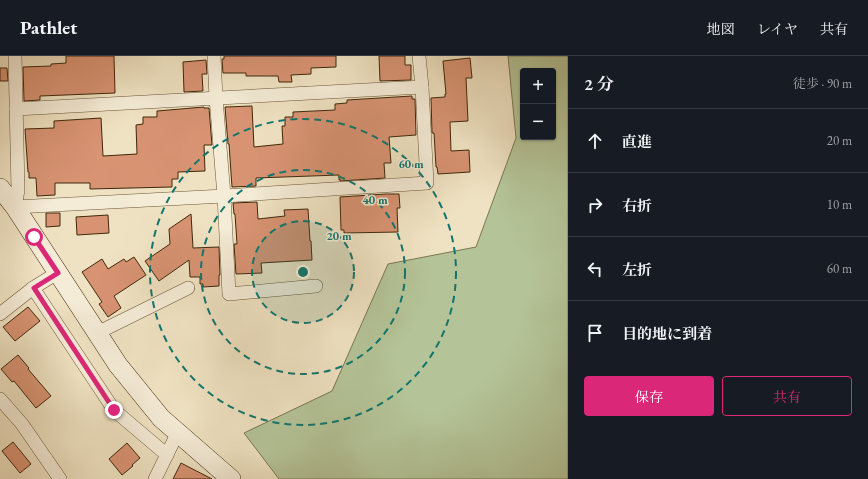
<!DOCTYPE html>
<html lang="ja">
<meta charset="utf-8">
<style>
:root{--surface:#171b24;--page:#242831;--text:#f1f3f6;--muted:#9ea1a6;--line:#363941;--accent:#db2777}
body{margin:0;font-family:"EB Garamond","Noto Serif JP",serif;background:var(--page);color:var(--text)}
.controls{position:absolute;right:12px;top:12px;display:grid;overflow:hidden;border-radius:4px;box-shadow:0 1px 3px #0004}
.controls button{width:36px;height:36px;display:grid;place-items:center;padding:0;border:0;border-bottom:1px solid var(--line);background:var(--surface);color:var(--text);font:20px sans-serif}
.stop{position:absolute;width:12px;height:12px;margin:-9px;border:3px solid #db2777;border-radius:50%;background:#fff}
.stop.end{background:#db2777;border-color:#fff;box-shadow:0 1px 4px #0008}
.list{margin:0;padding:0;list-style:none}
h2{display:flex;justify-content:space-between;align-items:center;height:52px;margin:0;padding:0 16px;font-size:17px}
h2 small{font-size:13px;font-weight:400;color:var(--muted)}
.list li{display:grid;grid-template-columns:26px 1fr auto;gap:12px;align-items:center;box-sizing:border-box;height:64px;padding:0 16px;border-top:1px solid var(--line)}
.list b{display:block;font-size:15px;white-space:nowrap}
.list em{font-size:13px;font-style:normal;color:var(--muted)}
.actions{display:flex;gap:8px;padding:12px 16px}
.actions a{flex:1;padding:9px 0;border:1px solid var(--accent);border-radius:4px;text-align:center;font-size:14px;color:var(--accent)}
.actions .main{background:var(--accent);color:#fff}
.icon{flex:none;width:22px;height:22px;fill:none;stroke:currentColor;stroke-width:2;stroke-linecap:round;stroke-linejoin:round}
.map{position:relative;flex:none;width:568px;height:423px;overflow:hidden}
header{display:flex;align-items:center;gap:24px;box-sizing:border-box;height:56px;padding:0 20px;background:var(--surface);border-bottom:1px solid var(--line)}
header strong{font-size:19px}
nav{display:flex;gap:22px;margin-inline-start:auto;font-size:14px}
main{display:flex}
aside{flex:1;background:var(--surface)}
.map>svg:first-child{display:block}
</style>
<header>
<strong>Pathlet</strong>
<nav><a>地図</a><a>レイヤ</a><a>共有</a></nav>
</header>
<main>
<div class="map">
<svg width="568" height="423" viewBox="0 0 568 423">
<rect width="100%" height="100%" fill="#efe2c2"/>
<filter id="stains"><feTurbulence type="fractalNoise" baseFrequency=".005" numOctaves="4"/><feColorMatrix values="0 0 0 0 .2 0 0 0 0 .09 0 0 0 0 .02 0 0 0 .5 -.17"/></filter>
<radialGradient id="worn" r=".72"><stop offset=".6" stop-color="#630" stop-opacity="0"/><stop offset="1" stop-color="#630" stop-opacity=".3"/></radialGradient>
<!-- green -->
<path fill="#b4c498" stroke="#7a7651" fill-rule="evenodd" d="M508,0H567L568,1V423H279L244,377L332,335L388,208L476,191L516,82ZM523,15H553V81H523Z"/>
<!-- building -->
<g fill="#d89373" stroke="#3f280a">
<polygon points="66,0 114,0 115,37 40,40 40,44 24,45 23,11 51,10 51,8 66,7"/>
<polygon points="224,0 336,0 336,11 311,12 311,18 291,19 292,26 279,26 278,20 246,20 246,17 223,17 222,3 224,3"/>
<polygon points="379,0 405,0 405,9 411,9 411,24 380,25"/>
<polygon points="470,2 472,22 466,22 468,65 450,66 451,95 469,94 470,116 438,118 437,111 436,111 434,77 432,77 431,42 445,41 445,38 446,38 443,5"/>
<polygon points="206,4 207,18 202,18 203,35 184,36 183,6"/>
<polygon points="0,12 7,12 8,25 0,25"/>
<polygon points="412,40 412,43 415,43 416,79 389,81 391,107 384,107 385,122 340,125 340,123 339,124 339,119 256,122 256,130 232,131 229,88 228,88 225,51 252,50 254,91 283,88 282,70 285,70 285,61 293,61 293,56 335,54 335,48 347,47 347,44"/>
<polygon points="204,51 204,52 209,52 212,89 204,89 205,115 178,116 178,123 172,123 172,131 90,133 90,127 55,127 55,139 37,140 36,122 29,122 29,116 28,116 25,73 54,72 54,65 101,62 103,100 137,98 136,69 143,68 143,61 157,61 157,55"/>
<polygon points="386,138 399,138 400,152 397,152 398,176 344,177 344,174 341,174 340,141"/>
<polygon points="257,146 258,163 285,160 284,154 308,153 310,185 311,185 312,204 261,207 262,217 236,218 234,188 237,188 235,158 234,158 233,147"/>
<polygon points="46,157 60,157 60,170 46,171"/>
<polygon points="191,158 193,192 219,191 220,219 219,219 219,230 203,231 203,228 200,228 200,221 190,221 189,204 159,225 145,205 170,188 169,173"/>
<polygon points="108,159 109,177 77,179 76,161"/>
<polygon points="134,201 146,219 114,240 121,252 108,261 99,248 102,246 82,216 102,203 108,213 124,203 126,206"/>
<polygon points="28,251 40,265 15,285 3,271"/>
<polygon points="18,299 29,312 28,313 51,340 36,352 14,325 12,326 1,313"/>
<polygon points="13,386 31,408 20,417 2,395"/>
<polygon points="127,387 140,402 132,409 133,410 122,419 109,403"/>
<polygon points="181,407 212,423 173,423"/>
</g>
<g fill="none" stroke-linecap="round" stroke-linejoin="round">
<!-- street casing -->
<g stroke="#6b5638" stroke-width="14">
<g id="street">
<polyline points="15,0 18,134 15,151 224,140 427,127 422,31 419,0"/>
<polyline points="214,0 216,42 224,140 229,238 316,230"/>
<polyline points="16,53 422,31"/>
<polyline points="33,232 114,354 167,399"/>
<polyline points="0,258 33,232 57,217"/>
<polyline points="97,277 188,232"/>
<polyline points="0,343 22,368 60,423"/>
<polyline points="155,423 178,376"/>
</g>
</g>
<!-- secondary casing -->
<g stroke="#3f280a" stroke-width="20">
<polyline id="secondary" points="0,132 15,151 118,309 161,362 231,423"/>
</g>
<!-- street -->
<use href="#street" stroke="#f5ecd7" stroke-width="13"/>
<!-- secondary -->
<use href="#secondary" stroke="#f5ecd7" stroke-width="19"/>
</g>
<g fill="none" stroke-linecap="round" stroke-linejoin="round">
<!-- route -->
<polyline stroke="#db2777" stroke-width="5" points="34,181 58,217 34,232 114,354"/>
</g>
<!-- distance rings -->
<circle cx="303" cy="216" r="51" fill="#0f766e" fill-opacity=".12"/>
<g fill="none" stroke="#0f766e" stroke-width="2" stroke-dasharray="7 5">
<circle cx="303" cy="216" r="51"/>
<circle cx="303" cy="216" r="102"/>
<circle cx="303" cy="216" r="153"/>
</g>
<circle cx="303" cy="216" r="6" fill="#0f766e" stroke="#f5ecd7" stroke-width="2"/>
<g font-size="12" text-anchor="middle" font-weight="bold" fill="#0f766e" stroke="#f5ecd7" stroke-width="3" stroke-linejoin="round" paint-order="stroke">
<text x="411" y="112">60 m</text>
<text x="375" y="148">40 m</text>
<text x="339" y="184">20 m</text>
</g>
<rect width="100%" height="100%" filter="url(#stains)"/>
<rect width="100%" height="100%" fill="url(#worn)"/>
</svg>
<div class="controls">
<button>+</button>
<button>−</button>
</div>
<div class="stop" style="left:34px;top:181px"></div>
<div class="stop end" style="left:114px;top:354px"></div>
</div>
<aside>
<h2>2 分<small>徒歩 · 90 m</small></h2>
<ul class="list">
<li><svg class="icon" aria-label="ahead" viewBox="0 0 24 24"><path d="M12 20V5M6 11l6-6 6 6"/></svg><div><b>直進</b></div><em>20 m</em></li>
<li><svg class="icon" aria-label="right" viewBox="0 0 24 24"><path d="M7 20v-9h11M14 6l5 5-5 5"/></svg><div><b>右折</b></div><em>10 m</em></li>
<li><svg class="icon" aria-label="left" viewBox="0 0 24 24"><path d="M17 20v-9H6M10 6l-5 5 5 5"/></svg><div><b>左折</b></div><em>60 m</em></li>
<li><svg class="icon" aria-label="arrive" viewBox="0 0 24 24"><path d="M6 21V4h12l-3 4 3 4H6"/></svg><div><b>目的地に到着</b></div></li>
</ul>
<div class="actions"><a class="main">保存</a><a>共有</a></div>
</aside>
</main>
